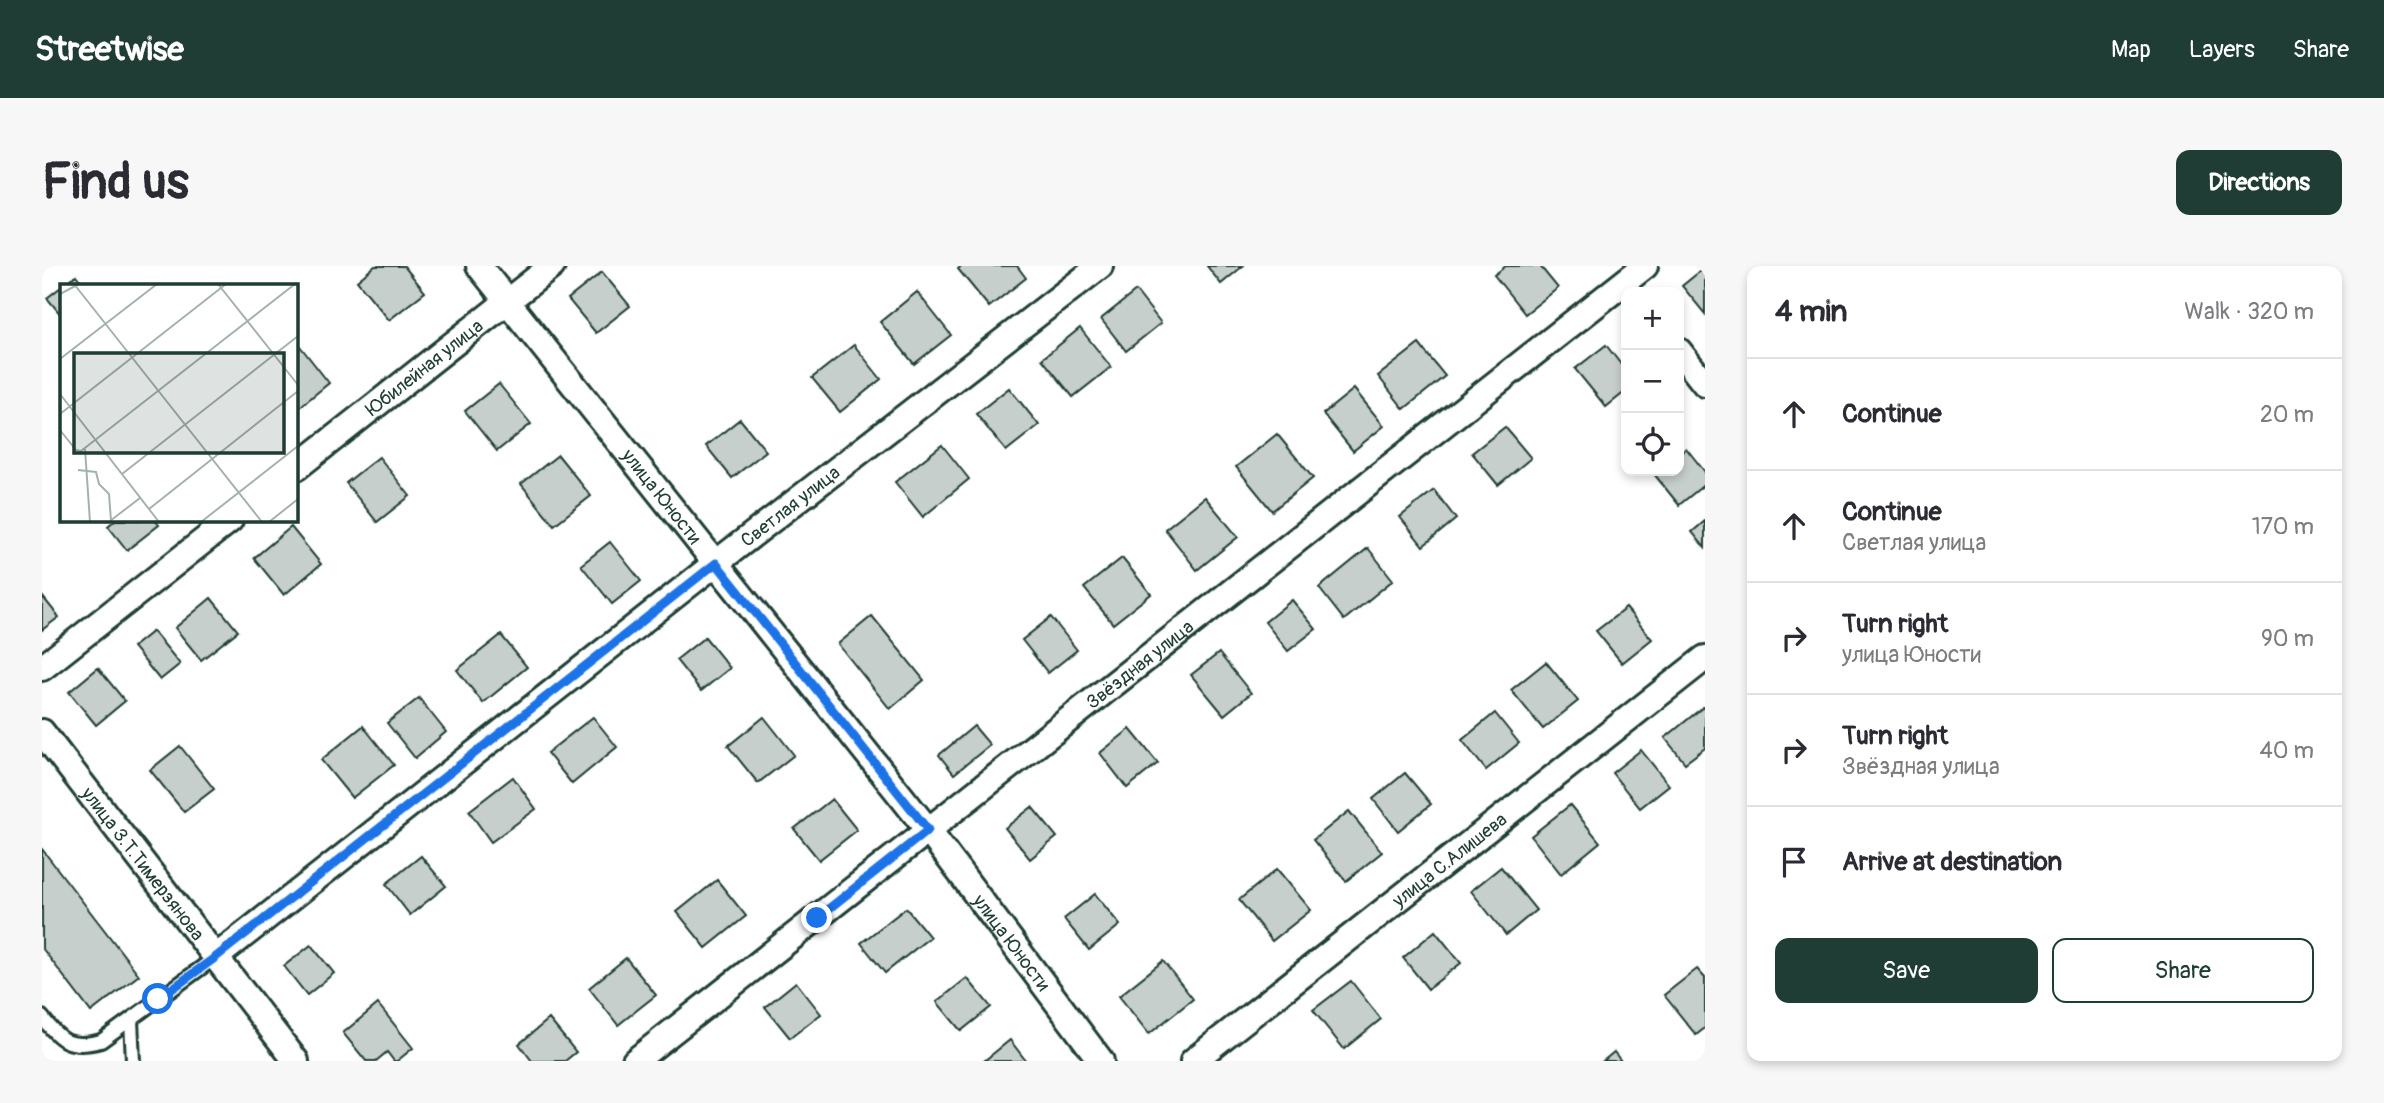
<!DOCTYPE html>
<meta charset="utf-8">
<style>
:root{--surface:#fff;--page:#f7f7f7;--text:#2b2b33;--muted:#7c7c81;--line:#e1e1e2;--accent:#1f3d34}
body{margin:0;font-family:Pangolin,sans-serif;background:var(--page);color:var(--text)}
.controls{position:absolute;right:21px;top:21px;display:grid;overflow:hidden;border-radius:14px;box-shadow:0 4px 10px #0003}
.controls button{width:63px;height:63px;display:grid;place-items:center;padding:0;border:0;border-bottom:2px solid var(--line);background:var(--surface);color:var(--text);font:35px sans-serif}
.stop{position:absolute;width:21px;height:21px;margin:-16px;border:5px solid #1a73e8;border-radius:50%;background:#fff}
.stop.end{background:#1a73e8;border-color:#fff;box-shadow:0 2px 7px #0008}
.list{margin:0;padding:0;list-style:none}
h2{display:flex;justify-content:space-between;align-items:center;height:91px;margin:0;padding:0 28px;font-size:30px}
h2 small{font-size:23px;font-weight:400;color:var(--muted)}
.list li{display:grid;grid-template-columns:46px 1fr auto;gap:21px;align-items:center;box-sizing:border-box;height:112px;padding:0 28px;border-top:2px solid var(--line)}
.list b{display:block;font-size:26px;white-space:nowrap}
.list p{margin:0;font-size:23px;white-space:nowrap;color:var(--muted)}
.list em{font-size:23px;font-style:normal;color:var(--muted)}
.actions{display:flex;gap:14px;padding:21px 28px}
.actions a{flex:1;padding:16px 0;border:2px solid var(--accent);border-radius:14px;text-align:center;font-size:24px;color:var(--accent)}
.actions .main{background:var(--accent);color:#fff}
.icon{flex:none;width:38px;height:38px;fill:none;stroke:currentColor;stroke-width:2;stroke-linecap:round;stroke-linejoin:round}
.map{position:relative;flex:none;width:1663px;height:795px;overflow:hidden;border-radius:14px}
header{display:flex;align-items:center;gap:42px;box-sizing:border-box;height:98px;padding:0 35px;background:var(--accent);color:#fff}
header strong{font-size:33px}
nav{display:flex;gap:38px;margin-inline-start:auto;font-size:24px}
.intro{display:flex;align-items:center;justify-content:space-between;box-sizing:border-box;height:168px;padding:0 42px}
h1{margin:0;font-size:49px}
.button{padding:18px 32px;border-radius:14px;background:var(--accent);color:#fff;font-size:24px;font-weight:700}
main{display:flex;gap:42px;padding:0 42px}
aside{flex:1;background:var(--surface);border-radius:14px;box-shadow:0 4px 10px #0003}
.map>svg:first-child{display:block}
</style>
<header>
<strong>Streetwise</strong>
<nav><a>Map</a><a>Layers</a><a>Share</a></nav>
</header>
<div class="intro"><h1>Find us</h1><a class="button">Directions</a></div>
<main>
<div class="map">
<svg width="1663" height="795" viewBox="0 0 1663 795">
<rect width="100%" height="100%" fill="#fff"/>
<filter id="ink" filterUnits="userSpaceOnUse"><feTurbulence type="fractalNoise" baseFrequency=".0143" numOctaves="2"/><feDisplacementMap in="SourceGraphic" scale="14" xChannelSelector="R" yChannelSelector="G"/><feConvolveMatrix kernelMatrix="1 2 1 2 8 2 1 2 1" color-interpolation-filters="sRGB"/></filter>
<g filter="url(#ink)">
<!-- building -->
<g fill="#c7cfcc" stroke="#1f3d34" stroke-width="2">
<polygon points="333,0 362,0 383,26 347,54 315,15"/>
<polygon points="919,0 975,0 984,12 947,41 916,3"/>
<polygon points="1165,0 1201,0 1179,18"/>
<polygon points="1464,0 1498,0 1516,22 1483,48 1452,9"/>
<polygon points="1663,1 1663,48 1640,20"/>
<polygon points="560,6 588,40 554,67 526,33"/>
<polygon points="34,9 42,19 21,19"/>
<polygon points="19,21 19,49 5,32"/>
<polygon points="1094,25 1119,57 1084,85 1059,53"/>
<polygon points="875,26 909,69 872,98 838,56"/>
<polygon points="1038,62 1069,101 1031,131 1000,93"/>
<polygon points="254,75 287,117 254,144"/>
<polygon points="1377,78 1403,110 1362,143 1336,110"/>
<polygon points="812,79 839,113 798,146 770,112"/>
<polygon points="1564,79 1584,105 1584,125 1564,141 1533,103"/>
<polygon points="457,118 489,158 455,185 423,145"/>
<polygon points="967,122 997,159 964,185 934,148"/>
<polygon points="1312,123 1342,160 1311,185 1281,148"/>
<polygon points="698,153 724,185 690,212 664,180"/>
<polygon points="1463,161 1489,192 1456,219 1430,187"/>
<polygon points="1235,168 1271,212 1230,245 1194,201"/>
<polygon points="900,179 927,213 881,251 853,216"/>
<polygon points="1644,182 1663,206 1663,218 1637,239 1612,208 1617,205 1637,205 1637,189"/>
<polygon points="516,189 549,230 512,259 479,218"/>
<polygon points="337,191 368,230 335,256 304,217"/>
<polygon points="1392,224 1414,253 1381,280 1358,251"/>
<polygon points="1163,231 1196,271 1155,304 1123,263"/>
<polygon points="73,254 113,254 117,259 85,284 66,260"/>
<polygon points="1663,255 1663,282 1650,266"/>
<polygon points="249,261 279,298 242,329 212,292"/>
<polygon points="568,276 599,315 570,338 539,299"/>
<polygon points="1326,282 1351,314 1302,354 1277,322"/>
<polygon points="1080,292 1109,328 1071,358 1042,322"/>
<polygon points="0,330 17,351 0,364"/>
<polygon points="169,332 196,365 159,394 133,362"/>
<polygon points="1250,334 1274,363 1246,385 1223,356"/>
<polygon points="1584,342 1610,373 1580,397 1554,365"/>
<polygon points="830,350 882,414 848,443 796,378"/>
<polygon points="1009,351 1035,384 1006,407 980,374"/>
<polygon points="111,365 138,398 118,414 91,381"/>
<polygon points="459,369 485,401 441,437 415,404"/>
<polygon points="663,371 688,402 659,425 634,394"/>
<polygon points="1177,387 1209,427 1182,449 1149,409"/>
<polygon points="1504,396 1536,435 1501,463 1469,424"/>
<polygon points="56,402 83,435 54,459 27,426"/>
<polygon points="377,432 404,466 373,492 345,457"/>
<polygon points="1661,441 1663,444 1663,482 1643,497 1623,472"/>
<polygon points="1453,447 1477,477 1444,504 1420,474"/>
<polygon points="551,451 575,481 530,518 505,487"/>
<polygon points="722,451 752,489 716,517 686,480"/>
<polygon points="321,460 352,499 310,532 279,494"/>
<polygon points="932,460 948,479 912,508 897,489"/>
<polygon points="1088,463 1116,497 1085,522 1058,487"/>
<polygon points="138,480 172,523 142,546 108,504"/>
<polygon points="1599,484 1627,519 1598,542 1570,507"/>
<polygon points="1363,507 1389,538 1356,565 1331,533"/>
<polygon points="471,511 494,543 449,576 427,545"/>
<polygon points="790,533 815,564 777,594 752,563"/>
<polygon points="1528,539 1558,576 1519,608 1489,570"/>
<polygon points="990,541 1015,571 988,593 963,562"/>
<polygon points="1307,545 1340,586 1304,615 1271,574"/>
<polygon points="0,583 97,709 49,746 0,682"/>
<polygon points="379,590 404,620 368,649 344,618"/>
<polygon points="1459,601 1494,644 1464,669 1429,625"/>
<polygon points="1235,603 1269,644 1230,675 1197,634"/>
<polygon points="675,614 704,650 664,682 635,646"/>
<polygon points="1053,628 1078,659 1047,684 1022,653"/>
<polygon points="864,642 888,671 843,707 819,677"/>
<polygon points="1393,665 1419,697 1386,723 1361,692"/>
<polygon points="269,679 292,707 265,729 242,700"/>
<polygon points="584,692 614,729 576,759 547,722"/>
<polygon points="1121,695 1151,733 1107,768 1077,730"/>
<polygon points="1655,703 1663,712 1663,762 1654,769 1622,729"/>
<polygon points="925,712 949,741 919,765 895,736"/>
<polygon points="1309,715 1339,753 1302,783 1271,744"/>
<polygon points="754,716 779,748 748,772 723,741"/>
<polygon points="336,738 371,782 355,795 352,795 345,786 334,795 324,795 301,767"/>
<polygon points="507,753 534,786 523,795 490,795 477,778"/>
<polygon points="968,774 984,795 942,795"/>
<polygon points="1572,786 1579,795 1561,795"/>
</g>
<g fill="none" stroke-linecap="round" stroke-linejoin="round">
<!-- lane casing -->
<g stroke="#1f3d34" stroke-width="18">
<g id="lane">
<path d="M0,751C19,776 28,783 59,775L174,691"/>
<polyline points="89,754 91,795"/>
</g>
</g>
<!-- street casing -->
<g stroke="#1f3d34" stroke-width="30">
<g id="street">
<path id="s1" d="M437,0L886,564L1059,795"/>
<polyline points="1637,85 1663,118"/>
<path id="s2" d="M254,202L510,0"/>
<polyline points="0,402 188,254"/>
<path id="s3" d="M0,466L254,795"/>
<path id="s4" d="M174,691L674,297L1058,0"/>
<path id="s5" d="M593,795L1603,0"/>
<path id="s6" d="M1151,795L1663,392"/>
</g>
</g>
<!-- lane -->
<use href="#lane" stroke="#fff" stroke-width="12"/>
<!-- street -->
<use href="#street" stroke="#fff" stroke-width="24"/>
</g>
</g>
<g fill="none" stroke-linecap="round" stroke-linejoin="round" filter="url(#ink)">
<!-- route -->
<polyline stroke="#1a73e8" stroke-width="9" points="116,733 174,691 674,297 886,564 775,652"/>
</g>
<g text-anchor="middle" stroke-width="5" stroke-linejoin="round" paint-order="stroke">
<!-- street labels -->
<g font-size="19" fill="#1f3d34" stroke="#fff">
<text dy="7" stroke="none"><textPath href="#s2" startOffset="163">Юбилейная улица</textPath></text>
<text dy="7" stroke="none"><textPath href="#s1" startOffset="294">улица Юности</textPath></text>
<text dy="7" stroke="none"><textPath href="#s4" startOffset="730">Светлая улица</textPath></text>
<text dy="7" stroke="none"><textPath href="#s5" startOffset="642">Звёздная улица</textPath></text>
<text dy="7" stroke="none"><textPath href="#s6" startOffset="326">улица С.Алишева</textPath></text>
<text dy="7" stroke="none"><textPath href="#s3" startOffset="166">улица З.Т.Тимерзянова</textPath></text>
<text dy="7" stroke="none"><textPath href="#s1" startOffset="861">улица Юности</textPath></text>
</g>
</g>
<!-- overview -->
<g transform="translate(18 18)">
<rect width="238" height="238" fill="#fff"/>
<path fill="none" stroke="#a5b1ae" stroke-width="2" d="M14,0L202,238M158,0L238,101M0,10L19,0M0,75L97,0M0,110L99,238M0,130L166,0M0,146L16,166L21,167L235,0M25,165L30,238M18,186L36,188L39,200L49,210L51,237M62,190L238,52M89,225L238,107M50,237L80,214M141,238L238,162M209,238L238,215"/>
<path fill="#1f3d34" fill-opacity="0.15" stroke="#1f3d34" stroke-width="3.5" d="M14,69H224V169H14Z"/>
<rect width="238" height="238" fill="none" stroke="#1f3d34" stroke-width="3.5"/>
</g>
</svg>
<div class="controls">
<button>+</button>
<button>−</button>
<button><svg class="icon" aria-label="locate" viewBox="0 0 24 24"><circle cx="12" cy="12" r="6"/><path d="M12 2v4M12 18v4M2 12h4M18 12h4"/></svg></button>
</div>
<div class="stop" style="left:116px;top:733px"></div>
<div class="stop end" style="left:775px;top:652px"></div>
</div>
<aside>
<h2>4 min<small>Walk · 320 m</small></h2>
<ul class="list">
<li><svg class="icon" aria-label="ahead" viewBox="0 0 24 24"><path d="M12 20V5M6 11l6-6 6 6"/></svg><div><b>Continue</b></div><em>20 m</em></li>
<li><svg class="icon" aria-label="ahead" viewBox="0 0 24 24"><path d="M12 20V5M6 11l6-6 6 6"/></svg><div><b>Continue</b><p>Светлая улица</p></div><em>170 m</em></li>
<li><svg class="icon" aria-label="right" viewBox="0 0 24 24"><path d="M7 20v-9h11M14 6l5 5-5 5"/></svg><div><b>Turn right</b><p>улица Юности</p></div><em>90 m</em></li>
<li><svg class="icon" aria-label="right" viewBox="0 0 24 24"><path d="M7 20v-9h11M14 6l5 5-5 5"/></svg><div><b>Turn right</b><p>Звёздная улица</p></div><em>40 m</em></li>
<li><svg class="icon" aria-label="arrive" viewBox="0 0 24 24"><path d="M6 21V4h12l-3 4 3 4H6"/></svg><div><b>Arrive at destination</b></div></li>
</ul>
<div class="actions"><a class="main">Save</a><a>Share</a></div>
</aside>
</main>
